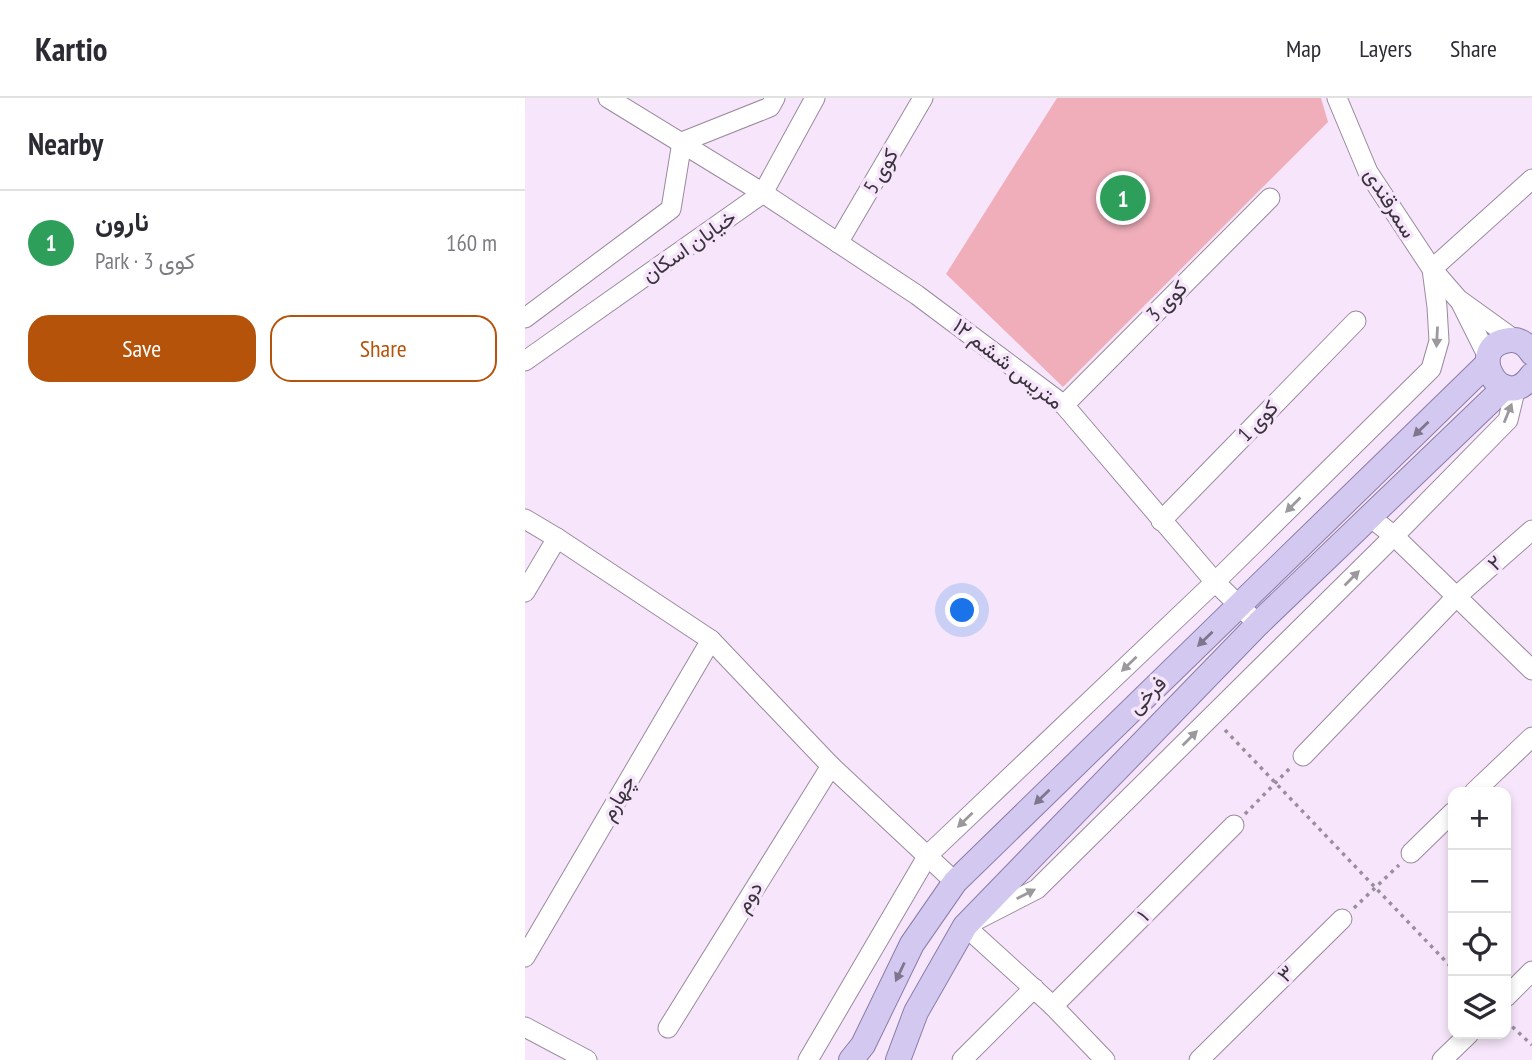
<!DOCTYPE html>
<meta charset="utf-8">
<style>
:root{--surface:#fff;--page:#f2f2f3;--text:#2b2b33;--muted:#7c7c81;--line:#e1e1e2;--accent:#b45309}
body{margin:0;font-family:"PT Sans Narrow",Vazirmatn,sans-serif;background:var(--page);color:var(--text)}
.controls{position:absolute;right:21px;bottom:21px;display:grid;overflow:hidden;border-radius:14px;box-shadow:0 4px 10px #0003}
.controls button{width:63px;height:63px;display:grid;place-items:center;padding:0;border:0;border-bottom:2px solid var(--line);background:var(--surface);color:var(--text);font:35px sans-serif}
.you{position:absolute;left:438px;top:513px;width:24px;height:24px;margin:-18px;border:5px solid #fff;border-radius:50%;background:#1a73e8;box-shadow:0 0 0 10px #1a73e833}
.badge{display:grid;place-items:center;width:46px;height:46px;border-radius:50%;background:var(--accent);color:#fff;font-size:23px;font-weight:700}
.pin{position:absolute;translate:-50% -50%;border:4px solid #fff;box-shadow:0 2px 7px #0006}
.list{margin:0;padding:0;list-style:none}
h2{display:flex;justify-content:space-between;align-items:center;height:91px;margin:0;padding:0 28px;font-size:30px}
h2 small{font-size:23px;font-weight:400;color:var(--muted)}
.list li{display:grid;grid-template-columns:46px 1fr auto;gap:21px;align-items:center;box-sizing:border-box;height:105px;padding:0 28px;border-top:2px solid var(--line)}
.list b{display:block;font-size:26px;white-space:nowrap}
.list p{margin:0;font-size:23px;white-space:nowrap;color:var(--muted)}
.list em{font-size:23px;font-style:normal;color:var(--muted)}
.actions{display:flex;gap:14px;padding:21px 28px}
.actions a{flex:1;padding:16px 0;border:2px solid var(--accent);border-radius:21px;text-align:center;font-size:24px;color:var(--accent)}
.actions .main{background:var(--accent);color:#fff}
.icon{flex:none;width:38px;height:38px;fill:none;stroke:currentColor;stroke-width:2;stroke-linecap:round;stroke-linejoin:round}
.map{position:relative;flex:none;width:1007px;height:962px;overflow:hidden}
header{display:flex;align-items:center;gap:42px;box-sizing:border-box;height:98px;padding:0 35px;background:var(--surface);border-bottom:2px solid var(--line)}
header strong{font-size:33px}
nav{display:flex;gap:38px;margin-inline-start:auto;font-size:24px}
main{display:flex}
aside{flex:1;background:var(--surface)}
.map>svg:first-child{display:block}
</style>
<header>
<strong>Kartio</strong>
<nav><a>Map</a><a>Layers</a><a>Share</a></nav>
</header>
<main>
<aside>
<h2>Nearby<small></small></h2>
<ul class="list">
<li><span class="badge" style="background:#2e9e5b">1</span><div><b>نارون</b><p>Park · کوی 3</p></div><em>160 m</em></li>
</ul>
<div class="actions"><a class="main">Save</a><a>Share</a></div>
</aside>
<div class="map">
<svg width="1007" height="962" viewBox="0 0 1007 962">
<rect width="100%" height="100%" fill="#f7e6fb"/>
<!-- park -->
<polygon fill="#efaeba" points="532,0 796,0 803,24 538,289 421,176"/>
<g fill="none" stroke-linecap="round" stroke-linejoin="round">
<!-- minor casing -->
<g stroke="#9a8a9d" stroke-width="21">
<g id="minor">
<polyline points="83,0 238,95 392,197 539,307 690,484 733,526"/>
<polyline points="812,0 843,74 907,171 933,201 990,242"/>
<polyline points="313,145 398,0"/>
<polyline points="936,205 963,259"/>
<polyline points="0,220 146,111 157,44 245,9 250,0"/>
<polyline points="0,263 238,95 290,0"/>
<polyline points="539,307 745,100"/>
<polyline points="844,418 869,438 1007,572"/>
<polyline points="0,421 32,440 186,542 306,668 430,784"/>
<polyline points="636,423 831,223"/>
<polyline points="0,494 32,440"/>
<polyline points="778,658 932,498 1007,432"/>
<polyline points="949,694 1007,639"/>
<polyline points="886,755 928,714"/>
<polyline points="0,859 186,542"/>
<polyline points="981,899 1007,873"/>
<polyline points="528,908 709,727"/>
<polyline points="0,929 62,962"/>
<polyline points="143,930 306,668"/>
<polyline points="283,962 403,757 690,484 906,271 914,243 912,209 907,171 1007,81"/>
<polyline points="437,962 509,890"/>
<polyline points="580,962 528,908 440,828 512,791 869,438 983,322 991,289"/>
<polyline points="674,962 817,821"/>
<polyline points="917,962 944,936"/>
</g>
</g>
<!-- major casing -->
<g stroke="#8a7ca9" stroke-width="26">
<g id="major">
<path d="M1007,255C1002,247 995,241 985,242C937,247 977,320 1007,277"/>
<polyline points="326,962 338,947 387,846 430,784 962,266"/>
<polyline points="373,962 391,914 440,828 733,526 980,289"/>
</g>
</g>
<!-- path -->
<g stroke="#9a8e9d" stroke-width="3.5" stroke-dasharray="3.5 5" stroke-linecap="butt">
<polyline points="700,632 928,871"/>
<polyline points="720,716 766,669"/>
<polyline points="829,810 874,767"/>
<polyline points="981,923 1007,947"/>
</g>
<!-- minor -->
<use href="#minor" stroke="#fff" stroke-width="19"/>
<!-- major -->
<use href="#major" stroke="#d3c8ef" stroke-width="24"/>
</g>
<!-- one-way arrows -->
<defs><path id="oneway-solid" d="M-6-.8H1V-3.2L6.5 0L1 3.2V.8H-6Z" transform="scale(1.75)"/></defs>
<g fill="#9c999d">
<use href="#oneway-solid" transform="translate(912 239) rotate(93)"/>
<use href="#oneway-solid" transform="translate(983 315) rotate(-68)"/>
<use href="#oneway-solid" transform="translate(768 407) rotate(135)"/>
<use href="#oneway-solid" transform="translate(827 480) rotate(-45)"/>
<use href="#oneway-solid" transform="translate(604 566) rotate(136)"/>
<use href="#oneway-solid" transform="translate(665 640) rotate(-45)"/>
<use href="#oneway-solid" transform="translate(440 722) rotate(136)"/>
<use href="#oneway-solid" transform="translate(501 796) rotate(-27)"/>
</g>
<g fill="#7e768c">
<use href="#oneway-solid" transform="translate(896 331) rotate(136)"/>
<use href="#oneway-solid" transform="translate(680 541) rotate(136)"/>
<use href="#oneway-solid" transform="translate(517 699) rotate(136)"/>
<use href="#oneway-solid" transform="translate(375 874) rotate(115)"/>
</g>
<g text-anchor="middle" stroke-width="7" stroke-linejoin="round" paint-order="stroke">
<!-- street labels -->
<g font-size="21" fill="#39333b" stroke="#f7e6fb">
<text transform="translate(356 73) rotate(-60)" y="7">کوی 5</text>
<text transform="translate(865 105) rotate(58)" y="7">سمرقندی</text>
<text transform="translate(164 148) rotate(-35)" y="7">خیابان اسکان</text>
<text transform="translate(642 203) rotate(-45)" y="7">کوی 3</text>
<text transform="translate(483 266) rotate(38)" y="7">۱۲ متریس ششم</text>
<text transform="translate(733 323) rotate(-46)" y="7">کوی 1</text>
<text transform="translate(970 465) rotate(-42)" y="7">۲</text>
<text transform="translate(622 597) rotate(-44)" y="7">فرخی</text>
<text transform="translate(93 700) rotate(-60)" y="7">چهارم</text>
<text transform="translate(224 799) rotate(-58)" y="7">دوم</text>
<text transform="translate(618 818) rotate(-45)" y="7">۱</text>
<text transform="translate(761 876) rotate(-45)" y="7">۳</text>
</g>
</g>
</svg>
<div class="controls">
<button>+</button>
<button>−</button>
<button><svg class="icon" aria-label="locate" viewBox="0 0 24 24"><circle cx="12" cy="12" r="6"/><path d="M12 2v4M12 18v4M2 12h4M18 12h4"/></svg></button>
<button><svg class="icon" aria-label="layers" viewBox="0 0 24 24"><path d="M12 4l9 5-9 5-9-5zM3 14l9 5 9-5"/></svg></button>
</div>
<div class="you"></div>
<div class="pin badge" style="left:598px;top:100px;background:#2e9e5b">1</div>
</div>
</main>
